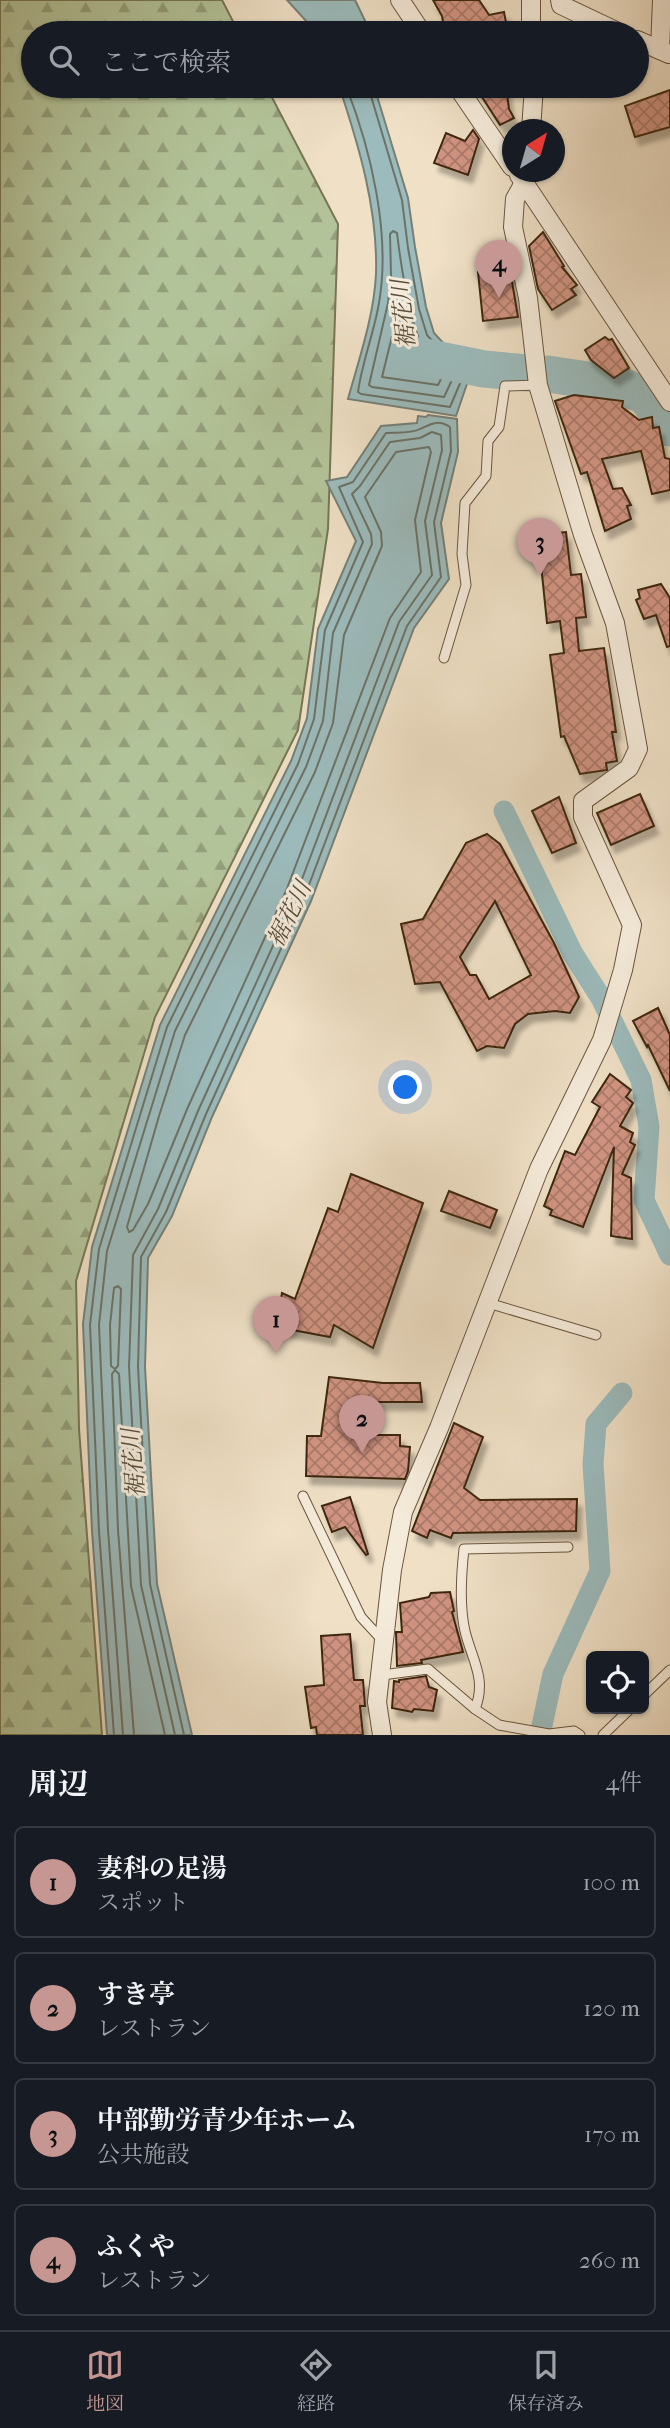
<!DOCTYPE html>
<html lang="ja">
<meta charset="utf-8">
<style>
:root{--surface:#171b24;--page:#20242c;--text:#f1f3f6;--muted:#9ea1a6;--line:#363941;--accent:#c59692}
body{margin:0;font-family:"IM FELL French Canon","Noto Serif JP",serif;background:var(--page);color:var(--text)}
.controls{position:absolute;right:21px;bottom:21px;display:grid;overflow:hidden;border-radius:10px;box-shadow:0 2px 5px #0004}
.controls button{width:63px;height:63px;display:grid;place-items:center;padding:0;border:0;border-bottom:2px solid var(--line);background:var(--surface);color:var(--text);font:35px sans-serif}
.compass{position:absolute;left:502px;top:119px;width:63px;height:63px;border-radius:50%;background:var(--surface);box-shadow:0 2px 5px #0004;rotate:37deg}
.you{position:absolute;left:406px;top:1088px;width:24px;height:24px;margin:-18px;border:5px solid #fff;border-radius:50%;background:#1a73e8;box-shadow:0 0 0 10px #1a73e833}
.badge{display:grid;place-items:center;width:46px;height:46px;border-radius:50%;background:var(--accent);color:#111;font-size:23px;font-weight:700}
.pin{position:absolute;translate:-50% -58px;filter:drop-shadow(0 2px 4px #0008)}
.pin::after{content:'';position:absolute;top:37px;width:24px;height:21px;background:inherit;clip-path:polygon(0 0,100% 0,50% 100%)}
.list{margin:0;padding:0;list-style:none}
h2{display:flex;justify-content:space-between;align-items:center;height:91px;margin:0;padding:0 28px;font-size:30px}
h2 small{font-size:23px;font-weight:400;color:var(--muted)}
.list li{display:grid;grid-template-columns:46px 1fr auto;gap:21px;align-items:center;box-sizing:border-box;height:112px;margin:0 14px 14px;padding:0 14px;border:2px solid var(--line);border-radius:10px}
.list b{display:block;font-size:26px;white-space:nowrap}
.list p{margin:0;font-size:23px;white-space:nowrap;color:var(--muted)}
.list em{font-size:23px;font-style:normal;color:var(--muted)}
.icon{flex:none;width:38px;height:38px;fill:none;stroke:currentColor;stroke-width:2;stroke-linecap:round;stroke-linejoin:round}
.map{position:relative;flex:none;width:670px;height:1735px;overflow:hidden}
.search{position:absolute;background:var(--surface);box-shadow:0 2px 5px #0004;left:21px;right:21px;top:21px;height:77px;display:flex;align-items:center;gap:18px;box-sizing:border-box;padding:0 24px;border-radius:38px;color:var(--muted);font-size:26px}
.sheet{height:595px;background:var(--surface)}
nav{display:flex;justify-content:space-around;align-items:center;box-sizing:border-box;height:98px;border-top:2px solid var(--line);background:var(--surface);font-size:19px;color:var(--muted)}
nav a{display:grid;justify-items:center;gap:4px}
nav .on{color:var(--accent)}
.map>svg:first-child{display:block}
</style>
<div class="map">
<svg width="670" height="1735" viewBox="0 0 670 1735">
<defs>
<pattern id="forest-firs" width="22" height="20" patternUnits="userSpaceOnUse" patternTransform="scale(1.75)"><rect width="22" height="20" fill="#b3c399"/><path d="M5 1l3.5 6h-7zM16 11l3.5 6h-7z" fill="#939e7b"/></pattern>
<pattern id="building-cross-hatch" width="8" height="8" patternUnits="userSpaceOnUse" patternTransform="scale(1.75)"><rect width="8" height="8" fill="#d19482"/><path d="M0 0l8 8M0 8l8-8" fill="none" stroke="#ab7969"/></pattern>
<filter id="shadow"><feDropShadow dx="4.5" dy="8" stdDeviation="2" flood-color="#0004"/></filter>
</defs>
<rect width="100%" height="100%" fill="#efe0c6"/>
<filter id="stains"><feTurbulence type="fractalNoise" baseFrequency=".00286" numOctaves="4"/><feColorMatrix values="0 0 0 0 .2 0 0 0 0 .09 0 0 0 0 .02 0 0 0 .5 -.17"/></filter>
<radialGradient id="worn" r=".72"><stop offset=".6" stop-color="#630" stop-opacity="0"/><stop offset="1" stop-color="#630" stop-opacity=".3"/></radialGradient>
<!-- forest -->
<polygon fill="url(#forest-firs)" stroke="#787654" stroke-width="2" points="0,0 222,0 239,33 33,33 33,86 266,86 338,224 328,529 298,730 155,1017 76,1281 79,1429 102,1735 0,1735"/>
<!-- water -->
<g fill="#9cbbbc" stroke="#768077" stroke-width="2">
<polygon points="287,0 355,0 371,33 317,33"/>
<path d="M339,86H374L408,198L415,247L426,307L434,333L446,346L463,357L468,381L456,416L348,399C359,359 374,316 376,274C378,210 359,146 339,86Z"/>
<polygon points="428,415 457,419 458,452 441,523 449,579 414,628 311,901 212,1117 172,1216 148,1258 145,1367 157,1584 192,1735 107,1735 92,1531 83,1324 92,1247 160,1025 291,761 307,718 318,629 356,541 326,481 347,477 381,426 417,423 418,416 426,417"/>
</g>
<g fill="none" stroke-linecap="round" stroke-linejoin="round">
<!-- shore -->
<g stroke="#6c7266" stroke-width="2">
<path d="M346,86C371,150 391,234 379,303C374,333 362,362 358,392L361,394L450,407L461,381L457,363L441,351L427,335L419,309L408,248L402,200L368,86"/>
<path d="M393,231L397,233C400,258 409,322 421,342C427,353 439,360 449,368L452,380L444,397L372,387L369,385L388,303L391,275L390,234Z"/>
<polygon points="397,316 402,317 412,349 439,374 441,379 438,385 382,377"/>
<polygon points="429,447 431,452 415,520 421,572 390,618 286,891 188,1107 148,1204 133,1230 129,1232 127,1227 159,1116 185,1035 315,772 333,723 344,635 382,546 381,532 365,497 396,452"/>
<polygon points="118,1286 121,1289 118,1366 115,1369 111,1366 110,1325 114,1288"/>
<path d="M114,1735L99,1531L90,1325L99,1249L167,1027L298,764L314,719L325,630L363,542L339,487L353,482L386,433C395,432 411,434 420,429C431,424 438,419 450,427L451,451L434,522L441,577L407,626L304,898L206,1114L166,1212L141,1257L138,1367L150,1584L184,1735"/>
<polyline points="123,1735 108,1530 99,1325 107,1251 175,1031 306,767 323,721 333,633 372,544 371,534 352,494 360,486 390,442 420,438 432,432 441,435 442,450 425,521 432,575 399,622 296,895 198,1111 158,1209 133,1255 129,1367 141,1585 175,1735"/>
<polyline points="134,1735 118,1530 112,1374 115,1370 119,1374 131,1586 165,1735"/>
</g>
<!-- canal -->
<g stroke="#9cbbbc" stroke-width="21">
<polyline points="504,811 573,954 601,998 641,1080 649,1127 644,1200 670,1255"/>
<polyline points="540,1735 553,1674 600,1571 593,1464 596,1424 622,1393"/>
</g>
<!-- river -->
<g stroke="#9cbbbc" stroke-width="37">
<polyline points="414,355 484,369 527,373"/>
<polyline points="548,374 620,385 645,396 670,428"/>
</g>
</g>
<!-- building -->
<g fill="url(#building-cross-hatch)" stroke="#3d2810" stroke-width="2" fill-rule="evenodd" filter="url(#shadow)">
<polygon points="433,0 479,0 489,15 504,12 508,33 445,33 442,16"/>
<polygon points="475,86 506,86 509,109 514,118 500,125"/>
<polygon points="670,90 670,127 635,137 625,106"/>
<polygon points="473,130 479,139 468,175 434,163 446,133 465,141"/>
<polygon points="543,232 564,266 562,267 577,285 571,289 576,295 552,310 538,289 529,246"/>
<polygon points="509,264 518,317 483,321 478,272 499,271 499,274"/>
<polygon points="605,337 609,340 612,339 629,368 614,378 591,360 585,350"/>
<polygon points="574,395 623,401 622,407 639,420 652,417 653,428 659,427 665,458 670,459 670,490 652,494 641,451 602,459 613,489 622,488 631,505 627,506 631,519 605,531 587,472 581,474 555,401"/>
<polygon points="566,532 571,575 581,574 586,617 576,618 579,651 604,648 616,732 612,732 617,761 606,763 607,770 580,774 564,736 561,737 550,655 564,653 560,621 547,623 538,535"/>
<polygon points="661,584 670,598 670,646 667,647 656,615 644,619 636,600 640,598 638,590"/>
<polygon points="640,794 654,826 611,845 597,813"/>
<polygon points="559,797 576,843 552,853 532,811"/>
<path d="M487,834L500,844L554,943L579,997L570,1013L555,1011L528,1014L515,1024L504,1048L487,1046L477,1051L440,982L415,984L401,924L423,919L466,843ZM495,901L531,975L489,999L476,975H470L460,957Z"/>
<polygon points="658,1008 670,1035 670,1091 648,1045 647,1047 633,1021"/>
<polygon points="610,1074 631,1090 626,1097 633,1103 620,1126 633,1133 630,1142 635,1145 622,1174 631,1178 632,1239 611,1236 614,1147 583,1227 550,1215 552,1210 544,1206 565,1151 575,1155 600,1107 592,1102"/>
<polygon points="351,1174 423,1203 373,1348 334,1325 330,1337 276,1327 282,1293 295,1299 328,1208 338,1212"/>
<polygon points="449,1191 497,1210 490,1228 441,1211"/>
<polygon points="329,1377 383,1383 420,1383 422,1402 372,1402 368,1435 400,1435 400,1446 410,1447 408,1471 405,1479 306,1476 307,1436 321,1436"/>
<polygon points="454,1423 483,1437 464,1488 480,1500 577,1499 576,1531 453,1533 451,1538 430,1530 427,1538 412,1531"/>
<polygon points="350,1497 368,1554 366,1555 345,1527 332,1532 322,1506"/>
<polygon points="450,1592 454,1611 452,1612 463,1652 421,1660 422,1663 397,1666 396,1632 402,1632 400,1603 429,1597 431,1593"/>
<polygon points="350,1634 354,1680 363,1680 365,1706 360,1706 363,1735 317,1735 316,1727 311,1728 305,1687 324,1685 321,1636"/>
<polygon points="426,1676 429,1687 437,1690 433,1711 414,1709 412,1712 392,1708 394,1681 399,1682 399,1680"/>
</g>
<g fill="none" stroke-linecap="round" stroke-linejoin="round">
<!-- lane casing -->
<g stroke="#6a563e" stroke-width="11">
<g id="lane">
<polyline points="444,658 466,585 462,554 465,503 486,476 488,441 499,427 505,386 538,385"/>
<polyline points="488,1303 596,1335"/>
<polyline points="303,1496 361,1617 383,1641"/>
<polyline points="382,1675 428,1669 475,1709 499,1725 549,1734 574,1731 580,1735"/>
<polyline points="644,1695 670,1670"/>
<path d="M475,1709C487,1679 472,1660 465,1631C459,1605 461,1576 464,1549L568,1547"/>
<polyline points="603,1735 630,1709"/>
</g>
</g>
<!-- street casing -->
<g stroke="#6a563e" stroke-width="20">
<g id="street">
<polyline points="400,0 422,33"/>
<polyline points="531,0 531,33"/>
<polyline points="560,0 561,5 620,33"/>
<polyline points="637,40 669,54"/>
<polyline points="660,50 662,0"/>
<polyline points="457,86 512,167"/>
<polyline points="531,130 534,86"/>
<polyline points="519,175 670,402"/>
<polyline points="382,1735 377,1702 392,1570 403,1512 439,1428 539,1169 602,1040 623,970 632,925 583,817 583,801 629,768 638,749 615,623 583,535 538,385 528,298 513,227 515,199 524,183 526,172"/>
</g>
</g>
<!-- lane -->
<use href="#lane" stroke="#f5ebda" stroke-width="9"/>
<!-- street -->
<use href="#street" stroke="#f5ebda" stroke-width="18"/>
</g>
<g text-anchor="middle" stroke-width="6" stroke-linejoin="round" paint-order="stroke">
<!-- water labels -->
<g font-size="23" font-style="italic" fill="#554d3b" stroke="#f5ebda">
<text transform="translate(403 314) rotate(-96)" y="8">裾花川</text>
<text transform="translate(289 914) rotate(-64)" y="8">裾花川</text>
<text transform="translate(133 1463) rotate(-95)" y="8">裾花川</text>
</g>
</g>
<rect width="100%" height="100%" filter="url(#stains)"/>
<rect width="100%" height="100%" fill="url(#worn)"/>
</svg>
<div class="controls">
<button><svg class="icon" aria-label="locate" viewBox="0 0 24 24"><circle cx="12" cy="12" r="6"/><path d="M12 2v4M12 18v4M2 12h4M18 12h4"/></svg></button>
</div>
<svg class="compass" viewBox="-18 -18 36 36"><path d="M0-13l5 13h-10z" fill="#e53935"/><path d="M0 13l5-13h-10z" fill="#9ea1a6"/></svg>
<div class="you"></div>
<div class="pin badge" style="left:276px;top:1354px">1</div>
<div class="pin badge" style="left:362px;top:1453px">2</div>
<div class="pin badge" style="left:540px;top:576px">3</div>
<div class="pin badge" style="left:499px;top:298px">4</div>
<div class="search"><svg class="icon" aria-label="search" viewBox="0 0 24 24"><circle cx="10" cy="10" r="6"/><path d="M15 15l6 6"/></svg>ここで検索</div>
</div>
<section class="sheet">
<h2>周辺<small>4件</small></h2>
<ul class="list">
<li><span class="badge">1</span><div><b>妻科の足湯</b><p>スポット</p></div><em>100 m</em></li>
<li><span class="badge">2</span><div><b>すき亭</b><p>レストラン</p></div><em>120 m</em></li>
<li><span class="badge">3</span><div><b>中部勤労青少年ホーム</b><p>公共施設</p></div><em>170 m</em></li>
<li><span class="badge">4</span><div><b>ふくや</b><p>レストラン</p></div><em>260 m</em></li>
</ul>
</section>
<nav>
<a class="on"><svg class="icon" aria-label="map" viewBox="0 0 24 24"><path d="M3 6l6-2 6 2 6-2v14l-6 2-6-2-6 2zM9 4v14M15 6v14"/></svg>地図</a>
<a><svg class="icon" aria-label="directions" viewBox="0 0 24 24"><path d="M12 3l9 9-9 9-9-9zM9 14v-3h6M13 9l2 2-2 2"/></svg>経路</a>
<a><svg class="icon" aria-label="saved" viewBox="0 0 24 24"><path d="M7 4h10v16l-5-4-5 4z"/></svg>保存済み</a>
</nav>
